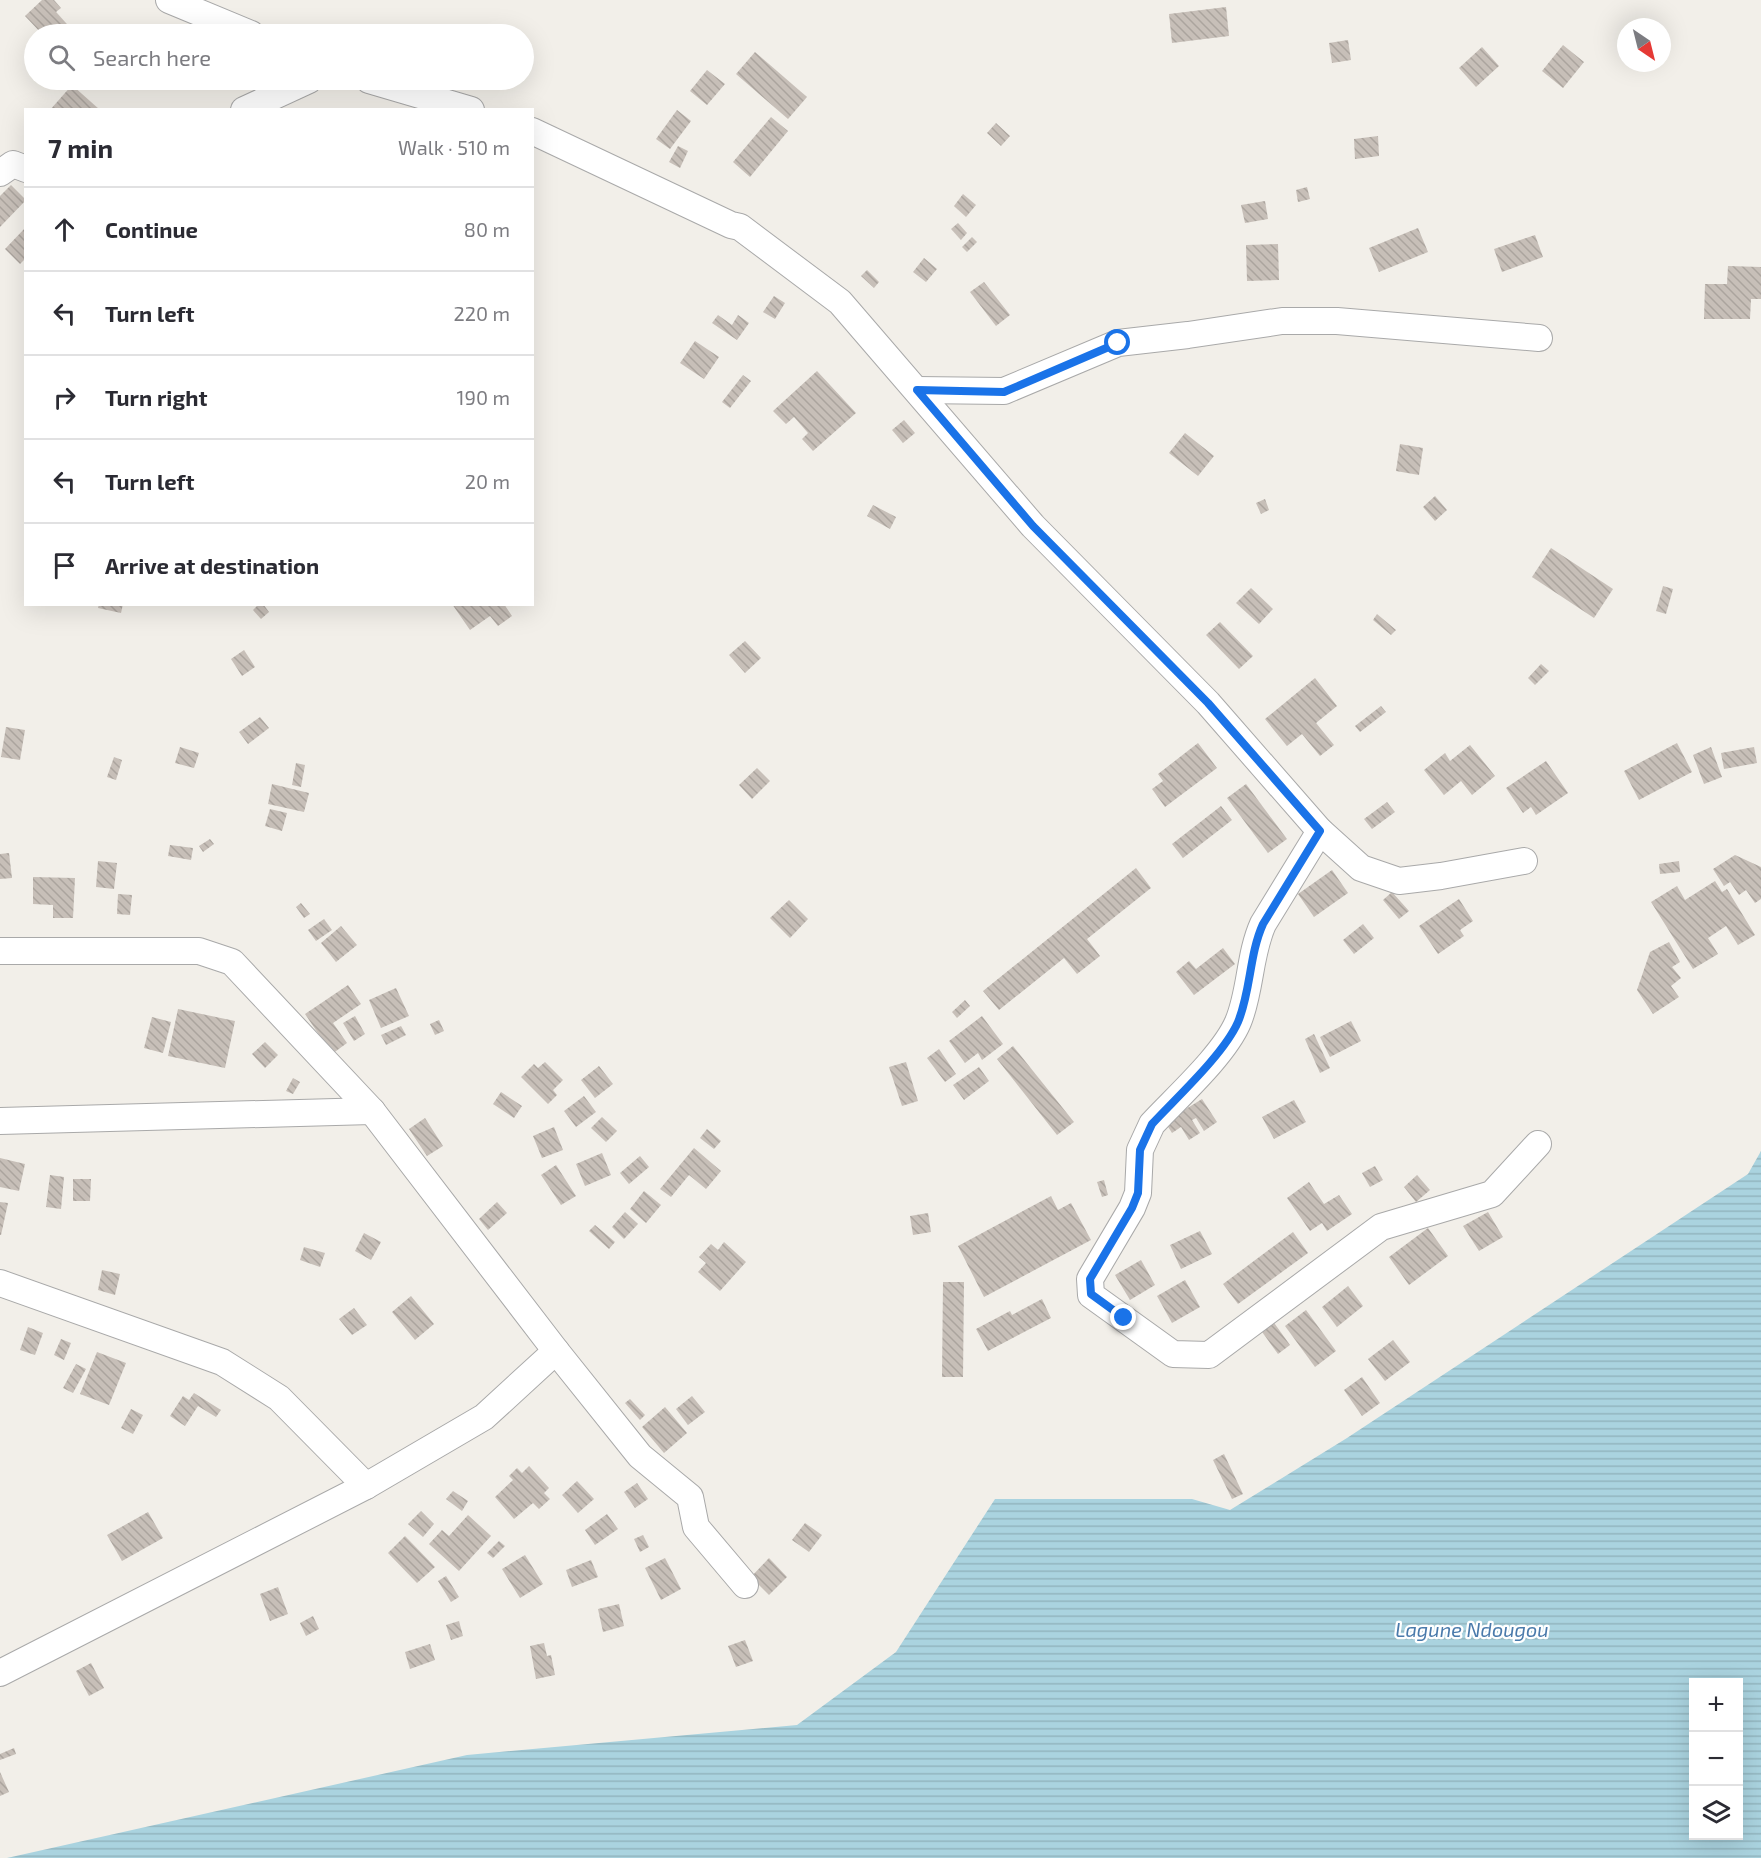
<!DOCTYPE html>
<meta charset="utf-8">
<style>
:root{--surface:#fff;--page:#f7f7f7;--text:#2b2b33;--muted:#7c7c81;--line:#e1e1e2}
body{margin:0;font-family:"Exo 2",sans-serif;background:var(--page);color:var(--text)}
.controls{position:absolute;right:18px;bottom:18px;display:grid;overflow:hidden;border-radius:0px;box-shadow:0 6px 24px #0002}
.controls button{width:54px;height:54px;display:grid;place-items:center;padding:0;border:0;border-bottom:2px solid var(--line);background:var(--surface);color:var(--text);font:30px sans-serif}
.compass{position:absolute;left:1617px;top:18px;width:54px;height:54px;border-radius:50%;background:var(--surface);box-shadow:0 6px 24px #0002;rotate:145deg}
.stop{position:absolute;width:18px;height:18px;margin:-14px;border:4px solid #1a73e8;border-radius:50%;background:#fff}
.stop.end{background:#1a73e8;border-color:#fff;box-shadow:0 2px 6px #0008}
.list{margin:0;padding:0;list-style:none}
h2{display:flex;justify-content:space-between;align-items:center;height:78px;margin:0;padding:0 24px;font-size:26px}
h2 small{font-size:20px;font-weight:400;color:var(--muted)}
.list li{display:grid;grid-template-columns:39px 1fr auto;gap:18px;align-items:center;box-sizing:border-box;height:84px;padding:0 24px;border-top:2px solid var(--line)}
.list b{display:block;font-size:22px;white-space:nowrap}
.list em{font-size:20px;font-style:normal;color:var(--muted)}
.icon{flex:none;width:33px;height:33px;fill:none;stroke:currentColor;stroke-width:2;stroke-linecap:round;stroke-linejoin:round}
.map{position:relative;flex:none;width:1761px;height:1858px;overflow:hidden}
.search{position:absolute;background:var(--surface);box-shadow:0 6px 24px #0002;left:24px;top:24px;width:510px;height:66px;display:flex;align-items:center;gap:15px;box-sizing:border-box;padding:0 21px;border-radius:33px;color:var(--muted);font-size:22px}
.panel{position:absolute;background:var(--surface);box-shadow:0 6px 24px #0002;left:24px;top:108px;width:510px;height:498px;border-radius:0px}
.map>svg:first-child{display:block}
</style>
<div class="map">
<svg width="1761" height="1858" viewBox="0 0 1761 1858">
<defs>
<pattern id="water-rules" width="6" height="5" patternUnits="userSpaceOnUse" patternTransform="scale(1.5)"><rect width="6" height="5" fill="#aad3df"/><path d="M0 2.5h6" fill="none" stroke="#92b5bf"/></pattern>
<pattern id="building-back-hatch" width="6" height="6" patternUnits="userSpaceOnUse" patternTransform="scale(1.5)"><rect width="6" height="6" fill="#c7bfb8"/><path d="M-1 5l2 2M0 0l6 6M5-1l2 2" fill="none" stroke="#aba49e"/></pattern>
</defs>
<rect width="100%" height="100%" fill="#f2efe9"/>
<!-- water -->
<path fill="url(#water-rules)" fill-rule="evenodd" d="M1761,1151V1858H7L467,1755L797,1725L896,1652L995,1499H1192L1230,1510L1347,1438L1748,1174ZM1694,1682H1738V1836H1694Z"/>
<!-- building -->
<g fill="url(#building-back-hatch)">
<polygon points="42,0 54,0 61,8 56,12 76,34 42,34 25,16"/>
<polygon points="1226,7 1229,36 1172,43 1169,14"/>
<polygon points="1348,40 1351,60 1332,63 1329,43"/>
<polygon points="1563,45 1584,62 1563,88 1542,71"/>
<polygon points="1482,47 1499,66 1476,87 1459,68"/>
<polygon points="755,52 807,97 788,119 736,74"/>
<polygon points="707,70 725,84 707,105 690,91"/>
<polygon points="72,85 100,110 50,110"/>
<polygon points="677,110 691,121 670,149 656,139"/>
<polygon points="771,117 788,131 750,177 733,162"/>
<polygon points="996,123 1010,136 1001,146 987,133"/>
<polygon points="1378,136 1379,156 1355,159 1354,139"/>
<polygon points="678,146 688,151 680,168 669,162"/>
<polygon points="11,185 26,200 0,227 0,196"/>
<polygon points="1307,187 1310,199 1298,202 1296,190"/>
<polygon points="963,194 976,205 966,217 954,206"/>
<polygon points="1265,201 1268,219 1245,223 1241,205"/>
<polygon points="958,223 967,233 961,240 951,229"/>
<polygon points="26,227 26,258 20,264 5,249"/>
<polygon points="1418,228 1428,252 1379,272 1369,248"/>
<polygon points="1535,235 1543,257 1502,272 1494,249"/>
<polygon points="972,237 977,242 967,252 962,247"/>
<polygon points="1278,244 1279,280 1247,281 1246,245"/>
<polygon points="924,258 937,269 926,282 913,272"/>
<polygon points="1728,266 1761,267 1761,299 1751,299 1750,319 1704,319 1705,284 1727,284"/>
<polygon points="867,270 879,282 874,288 861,276"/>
<polygon points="984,282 1010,315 996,326 970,292"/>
<polygon points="774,296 785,303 775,319 763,312"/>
<polygon points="718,315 732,325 738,315 749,323 737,340 712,323"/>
<polygon points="695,341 719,357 704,379 680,363"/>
<polygon points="817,371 856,413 813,451 802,439 808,433 794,417 786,424 773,411"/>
<polygon points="743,375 751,381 730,408 722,402"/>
<polygon points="904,420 915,433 903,443 892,430"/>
<polygon points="1185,433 1214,456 1198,476 1169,453"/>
<polygon points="1400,444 1423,448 1419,475 1396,471"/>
<polygon points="1435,496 1447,510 1435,521 1423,507"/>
<polygon points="1265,499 1269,510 1261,514 1256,503"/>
<polygon points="873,505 896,517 890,529 867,516"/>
<polygon points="1551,548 1613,589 1594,618 1532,577"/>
<polygon points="1663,586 1673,589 1666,614 1656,611"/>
<polygon points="1251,588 1273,609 1259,624 1236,603"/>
<polygon points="99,604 123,604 121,613 98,608"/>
<polygon points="259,604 263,604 269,612 261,619 253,610"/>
<polygon points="452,604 504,604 512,616 498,626 490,616 470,630"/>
<polygon points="1377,614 1396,630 1391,635 1373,620"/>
<polygon points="1220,622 1253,656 1239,669 1206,635"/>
<polygon points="745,641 761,658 745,673 729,655"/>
<polygon points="244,650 255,667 242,676 231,659"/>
<polygon points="1541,664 1549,671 1535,685 1528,678"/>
<polygon points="1315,678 1337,706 1316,723 1334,745 1320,756 1302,734 1287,746 1265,719"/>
<polygon points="1381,706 1386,712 1360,732 1355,726"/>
<polygon points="260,717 269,728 248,744 239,732"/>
<polygon points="6,727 25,730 20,760 1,757"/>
<polygon points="1198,743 1217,768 1165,807 1152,789 1163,781 1158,774"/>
<polygon points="1677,743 1692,772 1639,800 1624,771"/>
<polygon points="1470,745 1495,776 1472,795 1461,781 1444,795 1424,770 1445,753 1450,761"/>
<polygon points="180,747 199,753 194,768 175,763"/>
<polygon points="1711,747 1722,777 1704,784 1693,755"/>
<polygon points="1754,747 1757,763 1724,769 1721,753"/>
<polygon points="114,757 122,760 116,780 107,777"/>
<polygon points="1546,761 1568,793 1536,815 1531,807 1523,813 1506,788"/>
<polygon points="296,763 305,765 301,787 292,785"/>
<polygon points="757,768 770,781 752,799 739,785"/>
<polygon points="272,784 309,793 304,812 268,804"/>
<polygon points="1246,784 1287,839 1268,853 1227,798"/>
<polygon points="1387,802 1395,812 1372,829 1364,819"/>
<polygon points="1221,806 1232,820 1183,858 1172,844"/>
<polygon points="270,809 287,813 282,831 265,826"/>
<polygon points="210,839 214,844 203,852 199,846"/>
<polygon points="170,845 193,848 191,860 168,856"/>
<polygon points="9,853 12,878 0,879 0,854"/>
<polygon points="1735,855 1761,867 1761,899 1755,903 1746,890 1739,895 1730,882 1724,886 1713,869"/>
<polygon points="98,861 117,863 114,889 96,887"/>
<polygon points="1679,861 1680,872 1660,874 1659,864"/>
<polygon points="1136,868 1151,888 1087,939 1100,956 1077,974 1064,958 999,1010 983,991"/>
<polygon points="1332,870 1348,893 1314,917 1298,894"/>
<polygon points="33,877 75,878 73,918 53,918 53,905 33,904"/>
<polygon points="1715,881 1722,892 1727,889 1755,935 1738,945 1726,926 1708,938 1718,954 1693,969 1651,902 1677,886 1685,900"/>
<polygon points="1392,892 1409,911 1399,919 1383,900"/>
<polygon points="118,894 132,895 130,915 117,914"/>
<polygon points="1459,899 1473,921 1460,930 1464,936 1438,954 1419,926"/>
<polygon points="789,900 808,919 790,938 770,918"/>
<polygon points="301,903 310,914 304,918 296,907"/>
<polygon points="324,919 332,930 316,941 308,930"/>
<polygon points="1363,924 1374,938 1354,954 1343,940"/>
<polygon points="341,926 357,945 336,962 321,943"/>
<polygon points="1669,942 1680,962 1672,967 1681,978 1671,986 1679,997 1653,1014 1637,990 1650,952"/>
<polygon points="1223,948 1235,964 1194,995 1176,972 1189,961 1196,969"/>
<polygon points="348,985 361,1004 333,1023 347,1043 332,1054 305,1014"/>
<polygon points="396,988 409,1016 381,1028 369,1000"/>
<polygon points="965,1000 970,1006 957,1018 952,1012"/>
<polygon points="178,1009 235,1021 225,1068 168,1056"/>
<polygon points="355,1016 365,1034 354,1041 343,1023"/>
<polygon points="982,1016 1003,1044 982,1060 978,1053 965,1063 949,1041"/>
<polygon points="152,1017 171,1022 163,1053 144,1048"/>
<polygon points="439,1020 444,1031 435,1035 430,1024"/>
<polygon points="1351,1021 1361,1041 1330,1057 1320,1037"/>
<polygon points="401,1026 406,1035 386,1045 381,1035"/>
<polygon points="1314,1034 1330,1068 1320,1073 1305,1039"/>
<polygon points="265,1042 278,1055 265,1068 252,1054"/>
<polygon points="1013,1046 1074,1122 1057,1135 997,1059"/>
<polygon points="939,1049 956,1074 945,1082 927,1058"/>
<polygon points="545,1062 563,1080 553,1090 557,1095 548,1104 521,1077 534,1064 538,1068"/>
<polygon points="906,1062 918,1101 902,1106 889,1067"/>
<polygon points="599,1066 613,1084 595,1098 581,1080"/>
<polygon points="979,1067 989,1081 964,1100 953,1085"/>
<polygon points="293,1078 300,1082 293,1094 286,1091"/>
<polygon points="501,1092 522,1106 514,1118 493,1104"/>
<polygon points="584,1096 596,1112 576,1127 564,1111"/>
<polygon points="1202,1099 1217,1122 1204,1131 1196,1118 1192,1120 1200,1133 1189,1140 1181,1127 1172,1133 1165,1122"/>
<polygon points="1294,1100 1306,1122 1274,1139 1262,1117"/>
<polygon points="602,1117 617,1131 606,1142 591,1128"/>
<polygon points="425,1118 443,1146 427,1156 409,1129"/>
<polygon points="554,1127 563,1150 542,1158 533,1136"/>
<polygon points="707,1129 721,1141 714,1149 700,1138"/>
<polygon points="694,1148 721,1171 706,1189 689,1175 671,1197 660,1189"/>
<polygon points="602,1153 611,1175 585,1186 576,1164"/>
<polygon points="640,1156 649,1167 629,1184 620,1173"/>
<polygon points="0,1158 25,1164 19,1191 0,1187"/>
<polygon points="556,1165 576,1196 561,1205 541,1175"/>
<polygon points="1375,1166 1383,1180 1370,1187 1362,1173"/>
<polygon points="50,1175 64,1177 61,1209 46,1207"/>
<polygon points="1417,1175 1430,1190 1416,1202 1404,1187"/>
<polygon points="73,1179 91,1179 90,1201 73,1201"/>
<polygon points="1104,1180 1108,1195 1102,1197 1097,1182"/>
<polygon points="1309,1182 1324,1204 1339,1195 1352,1214 1327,1231 1322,1223 1310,1231 1287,1198"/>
<polygon points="644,1191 661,1205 646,1223 630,1209"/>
<polygon points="1051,1196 1058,1210 1071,1203 1091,1240 984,1297 958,1246"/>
<polygon points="0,1202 8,1203 1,1235 0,1235"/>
<polygon points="497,1202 507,1213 488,1230 479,1219"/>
<polygon points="625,1212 638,1224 624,1239 612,1227"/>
<polygon points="1488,1212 1503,1237 1479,1251 1463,1226"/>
<polygon points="928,1213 931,1232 913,1235 910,1216"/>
<polygon points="595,1225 615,1242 609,1249 589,1231"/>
<polygon points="1428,1228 1448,1256 1409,1285 1389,1257"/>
<polygon points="1200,1231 1212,1254 1181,1269 1170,1245"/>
<polygon points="1293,1232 1308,1253 1238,1304 1223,1284"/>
<polygon points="364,1233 381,1242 371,1260 355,1251"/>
<polygon points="724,1242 746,1262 720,1291 698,1272 706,1263 699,1257 711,1244 718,1250"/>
<polygon points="304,1247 325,1253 320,1267 300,1260"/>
<polygon points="1141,1260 1155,1285 1130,1300 1115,1275"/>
<polygon points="102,1270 120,1274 115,1295 98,1290"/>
<polygon points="1185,1280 1200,1307 1172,1323 1157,1296"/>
<polygon points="943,1282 964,1282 963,1377 942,1377"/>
<polygon points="1348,1286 1363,1306 1337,1327 1322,1307"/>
<polygon points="411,1296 434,1324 415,1340 392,1312"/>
<polygon points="1042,1299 1051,1318 988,1351 976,1329 1010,1311 1012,1315"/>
<polygon points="354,1308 367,1325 352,1335 339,1319"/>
<polygon points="1306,1310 1336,1351 1315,1367 1285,1326"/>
<polygon points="1272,1320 1290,1345 1278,1354 1260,1329"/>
<polygon points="28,1327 43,1333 35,1355 20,1350"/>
<polygon points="61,1339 71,1343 64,1360 54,1355"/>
<polygon points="1393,1340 1410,1362 1385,1381 1368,1359"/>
<polygon points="97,1352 126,1363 109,1405 80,1394"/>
<polygon points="76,1364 86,1369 73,1393 63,1388"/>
<polygon points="1362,1377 1380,1403 1362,1416 1344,1390"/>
<polygon points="194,1393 221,1410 216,1417 198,1406 185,1426 170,1416 183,1396 189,1400"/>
<polygon points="692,1396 705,1412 688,1425 676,1409"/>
<polygon points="630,1399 645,1415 640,1420 625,1403"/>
<polygon points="665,1407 687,1433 664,1453 642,1427"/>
<polygon points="131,1409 143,1415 133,1434 121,1428"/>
<polygon points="1224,1454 1243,1494 1232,1499 1213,1460"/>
<polygon points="529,1466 549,1488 544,1493 550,1499 539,1509 533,1503 514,1519 495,1497 513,1480 509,1476 517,1468 522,1473"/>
<polygon points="577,1481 594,1499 578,1513 562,1495"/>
<polygon points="637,1483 648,1499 635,1508 624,1492"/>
<polygon points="453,1491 468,1501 462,1511 446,1499"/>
<polygon points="421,1511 434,1524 423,1537 408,1524"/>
<polygon points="148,1512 163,1538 122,1561 107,1535"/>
<polygon points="607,1514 618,1529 595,1545 585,1530"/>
<polygon points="468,1515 491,1536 459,1571 429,1544 442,1530 449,1536"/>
<polygon points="805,1523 822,1535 809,1552 792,1540"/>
<polygon points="643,1535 649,1547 640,1552 634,1539"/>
<polygon points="405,1536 435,1567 417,1583 388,1553"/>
<polygon points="499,1541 505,1546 493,1558 487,1553"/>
<polygon points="525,1555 543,1584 520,1598 502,1569"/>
<polygon points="665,1558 681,1589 661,1600 645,1568"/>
<polygon points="769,1558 787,1577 769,1595 751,1577"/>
<polygon points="591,1560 598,1577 572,1587 566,1570"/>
<polygon points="446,1576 459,1597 451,1602 438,1581"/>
<polygon points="278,1587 288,1614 270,1621 260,1594"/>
<polygon points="619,1604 624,1626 603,1632 598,1609"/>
<polygon points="313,1616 319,1629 306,1636 300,1623"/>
<polygon points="459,1621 463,1636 451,1640 446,1625"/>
<polygon points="745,1640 753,1661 736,1667 728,1646"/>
<polygon points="544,1643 547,1656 551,1655 555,1675 536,1679 530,1646"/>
<polygon points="430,1644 435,1660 410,1669 405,1652"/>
<polygon points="91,1663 104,1688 89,1696 76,1671"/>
<polygon points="14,1748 16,1754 0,1760 0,1754"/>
<polygon points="0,1772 9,1792 0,1796"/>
</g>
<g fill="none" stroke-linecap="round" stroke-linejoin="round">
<!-- minor casing -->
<g stroke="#a9a9a9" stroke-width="28">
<g id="minor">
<polyline points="169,0 251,34"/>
<polyline points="369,80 471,110"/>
<polyline points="244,110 309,80"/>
<polyline points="532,131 731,225 740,227 840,302 1033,526 1208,703 1320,831 1361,868 1399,881 1441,876 1524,861"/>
<polyline points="0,173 13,164 26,169"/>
<polyline points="917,390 1004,391 1118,343 1188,335 1282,321 1337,321 1539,338"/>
<path d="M1320,831L1263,924C1249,955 1251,991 1238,1022C1224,1055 1177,1097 1152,1124L1140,1150L1138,1193L1132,1208L1090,1279L1091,1295L1173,1354L1209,1355L1381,1227L1492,1194L1538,1144"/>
<polyline points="0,951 199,951 232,962 372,1111 556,1351 640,1456 690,1497 696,1527 745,1585"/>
<polyline points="0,1121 372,1111"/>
<polyline points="0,1283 222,1362 279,1398 366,1486"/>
<polyline points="0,1673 366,1486 484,1417 556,1351"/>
</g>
</g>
<!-- minor -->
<use href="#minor" stroke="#fff" stroke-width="26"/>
</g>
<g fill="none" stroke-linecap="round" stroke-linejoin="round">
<!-- route -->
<path stroke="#1a73e8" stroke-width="8" d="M1118,343L1004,392L917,390L1033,526L1208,703L1320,831L1263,924C1249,955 1251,991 1238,1022C1224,1054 1177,1097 1152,1124L1140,1150L1138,1193L1132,1208L1090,1279L1091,1294L1124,1318"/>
</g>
<g text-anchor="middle" stroke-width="4.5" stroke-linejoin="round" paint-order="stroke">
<!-- water labels -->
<g font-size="20" font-style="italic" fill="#4a7aab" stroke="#fff">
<text x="1472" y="1637">Lagune Ndougou</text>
</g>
</g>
</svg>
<div class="controls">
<button>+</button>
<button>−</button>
<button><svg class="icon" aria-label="layers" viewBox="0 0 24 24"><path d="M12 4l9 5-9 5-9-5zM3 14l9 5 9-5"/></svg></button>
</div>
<svg class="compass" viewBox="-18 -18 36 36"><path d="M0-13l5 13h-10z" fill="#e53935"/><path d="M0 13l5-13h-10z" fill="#7c7c81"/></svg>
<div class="stop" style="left:1118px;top:343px"></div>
<div class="stop end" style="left:1124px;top:1318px"></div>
<div class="search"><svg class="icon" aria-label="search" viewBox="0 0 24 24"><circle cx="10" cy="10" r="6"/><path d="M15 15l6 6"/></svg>Search here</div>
<section class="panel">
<h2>7 min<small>Walk · 510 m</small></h2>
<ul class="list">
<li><svg class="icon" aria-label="ahead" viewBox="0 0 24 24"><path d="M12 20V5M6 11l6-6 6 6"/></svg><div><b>Continue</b></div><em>80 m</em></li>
<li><svg class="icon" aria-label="left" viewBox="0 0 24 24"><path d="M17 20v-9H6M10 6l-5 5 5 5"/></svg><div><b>Turn left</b></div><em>220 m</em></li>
<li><svg class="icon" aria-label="right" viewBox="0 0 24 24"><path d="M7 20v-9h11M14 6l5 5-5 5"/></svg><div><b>Turn right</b></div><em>190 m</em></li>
<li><svg class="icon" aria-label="left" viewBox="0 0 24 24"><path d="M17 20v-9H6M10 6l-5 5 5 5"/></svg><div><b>Turn left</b></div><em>20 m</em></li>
<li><svg class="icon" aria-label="arrive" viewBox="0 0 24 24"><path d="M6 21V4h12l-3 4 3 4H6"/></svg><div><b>Arrive at destination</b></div></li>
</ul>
</section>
</div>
